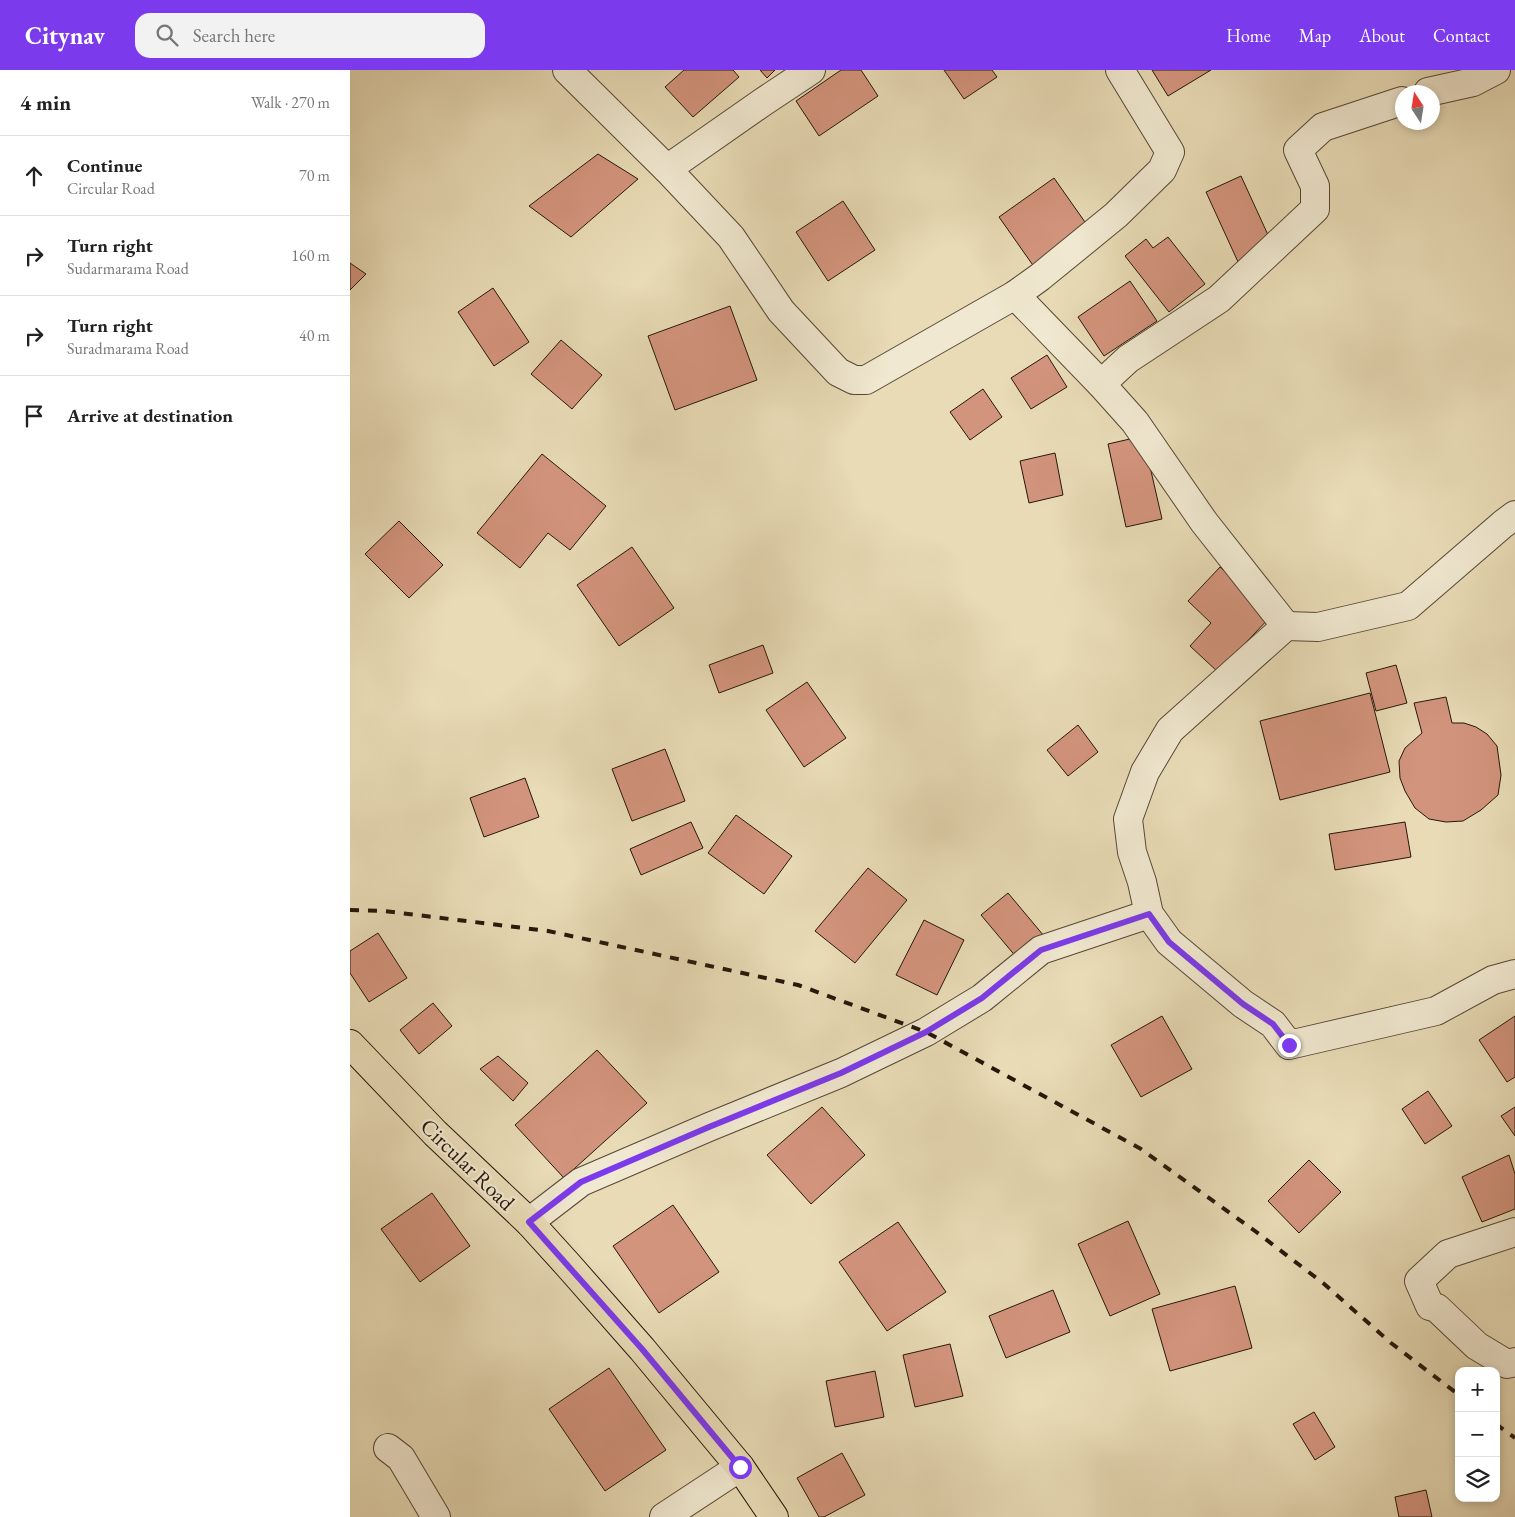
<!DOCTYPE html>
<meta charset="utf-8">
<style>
:root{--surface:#fff;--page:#f2f2f2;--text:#222;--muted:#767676;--line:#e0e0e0;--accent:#7c3aed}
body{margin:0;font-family:"EB Garamond",serif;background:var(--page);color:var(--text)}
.controls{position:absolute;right:15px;bottom:15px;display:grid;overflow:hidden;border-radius:10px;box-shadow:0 2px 8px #0003}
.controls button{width:45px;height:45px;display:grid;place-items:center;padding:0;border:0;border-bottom:1px solid var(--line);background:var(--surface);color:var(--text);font:25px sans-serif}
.compass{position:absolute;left:1045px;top:15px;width:45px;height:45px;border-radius:50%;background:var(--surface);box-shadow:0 2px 8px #0003;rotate:348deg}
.stop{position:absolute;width:15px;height:15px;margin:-11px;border:4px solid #7c3aed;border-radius:50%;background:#fff}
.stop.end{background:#7c3aed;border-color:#fff;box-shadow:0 1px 5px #0008}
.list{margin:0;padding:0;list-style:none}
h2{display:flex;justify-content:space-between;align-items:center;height:65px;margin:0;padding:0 20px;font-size:21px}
h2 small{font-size:16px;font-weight:400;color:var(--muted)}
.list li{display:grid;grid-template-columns:32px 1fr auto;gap:15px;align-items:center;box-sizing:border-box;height:80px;padding:0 20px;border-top:1px solid var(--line)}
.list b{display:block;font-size:19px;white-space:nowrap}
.list p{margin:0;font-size:16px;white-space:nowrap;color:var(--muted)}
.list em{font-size:16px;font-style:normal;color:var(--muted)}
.icon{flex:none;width:28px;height:28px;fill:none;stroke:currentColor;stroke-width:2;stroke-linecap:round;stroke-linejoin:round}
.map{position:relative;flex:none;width:1165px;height:1447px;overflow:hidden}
header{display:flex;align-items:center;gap:30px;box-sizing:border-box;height:70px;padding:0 25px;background:var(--accent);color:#fff}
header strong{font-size:24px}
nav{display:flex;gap:28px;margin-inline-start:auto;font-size:18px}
.search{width:350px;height:45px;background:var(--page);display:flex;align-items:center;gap:12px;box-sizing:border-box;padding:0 18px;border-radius:15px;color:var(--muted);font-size:19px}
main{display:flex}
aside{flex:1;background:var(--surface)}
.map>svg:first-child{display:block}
</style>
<header>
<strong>Citynav</strong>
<div class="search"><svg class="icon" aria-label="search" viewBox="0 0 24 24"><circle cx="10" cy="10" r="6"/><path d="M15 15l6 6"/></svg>Search here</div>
<nav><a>Home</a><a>Map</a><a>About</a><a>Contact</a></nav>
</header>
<main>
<aside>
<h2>4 min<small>Walk · 270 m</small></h2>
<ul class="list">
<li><svg class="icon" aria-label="ahead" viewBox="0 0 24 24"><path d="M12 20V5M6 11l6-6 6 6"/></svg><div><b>Continue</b><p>Circular Road</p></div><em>70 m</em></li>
<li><svg class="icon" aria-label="right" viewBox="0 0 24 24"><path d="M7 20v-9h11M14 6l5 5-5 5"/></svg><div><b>Turn right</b><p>Sudarmarama Road</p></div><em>160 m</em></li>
<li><svg class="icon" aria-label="right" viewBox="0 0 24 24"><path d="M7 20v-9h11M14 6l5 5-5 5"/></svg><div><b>Turn right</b><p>Suradmarama Road</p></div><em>40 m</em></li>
<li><svg class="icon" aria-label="arrive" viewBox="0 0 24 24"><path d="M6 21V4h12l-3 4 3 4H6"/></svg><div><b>Arrive at destination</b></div></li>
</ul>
</aside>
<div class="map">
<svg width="1165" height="1447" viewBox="0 0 1165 1447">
<rect width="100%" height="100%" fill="#e8dbb6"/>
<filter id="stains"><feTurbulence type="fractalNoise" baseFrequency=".004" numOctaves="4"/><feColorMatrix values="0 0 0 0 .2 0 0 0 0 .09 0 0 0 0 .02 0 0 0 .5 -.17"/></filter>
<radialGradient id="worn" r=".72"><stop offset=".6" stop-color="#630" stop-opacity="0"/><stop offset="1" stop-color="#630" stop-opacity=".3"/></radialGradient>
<!-- building -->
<g fill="#d3947d" stroke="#25170a">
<polygon points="334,0 383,0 389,7 343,47 315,17"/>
<polygon points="410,0 425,0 417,8"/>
<polygon points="491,0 511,0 528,26 469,66 446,31"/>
<polygon points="594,0 642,0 647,7 614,29"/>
<polygon points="802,0 861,0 818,26"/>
<polygon points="248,84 288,109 221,167 179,136"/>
<polygon points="891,106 924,178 889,194 856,122"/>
<polygon points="704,108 742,162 687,201 649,147"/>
<polygon points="493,131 525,180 478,211 446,162"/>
<polygon points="818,167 855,214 819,242 775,186 796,169 803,178"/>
<polygon points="0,193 16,204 0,220"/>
<polygon points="780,211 807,251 754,286 728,247"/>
<polygon points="143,218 179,272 144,296 108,242"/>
<polygon points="380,236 407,310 325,340 298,266"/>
<polygon points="211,270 252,305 222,339 181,304"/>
<polygon points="697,285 717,317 681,339 661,308"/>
<polygon points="633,319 652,347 620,370 600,342"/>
<polygon points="793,366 812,449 776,457 758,374"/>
<polygon points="705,383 713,425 679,433 670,391"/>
<polygon points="192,384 256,436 220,480 198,463 170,498 127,463"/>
<polygon points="49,451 93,495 59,528 15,484"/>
<polygon points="282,477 324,538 269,576 227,515"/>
<polygon points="870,497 922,545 868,602 840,576 861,553 838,531"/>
<polygon points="413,575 423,603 369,623 359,595"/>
<polygon points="1046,595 1057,633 1026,641 1016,603"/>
<polygon points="457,612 496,668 454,697 416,640"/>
<polygon points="1020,623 1040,702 930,730 910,651"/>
<polygon points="1096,627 1102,653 1114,653 1126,657 1137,664 1147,676 1151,705 1148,725 1131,740 1113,751 1096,752 1079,749 1065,738 1055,721 1050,708 1049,691 1055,678 1072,663 1064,633"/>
<polygon points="728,655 748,682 718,706 697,680"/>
<polygon points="315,679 335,731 282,751 262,699"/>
<polygon points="175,708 189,747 134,767 120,728"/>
<polygon points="386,745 442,786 414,824 358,783"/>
<polygon points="341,752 353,778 291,805 280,779"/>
<polygon points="1055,752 1061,787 985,800 979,764"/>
<polygon points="518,798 557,830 505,893 465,861"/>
<polygon points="658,823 694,866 667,888 631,845"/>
<polygon points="574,850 614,870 587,925 546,905"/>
<polygon points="28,863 57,908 19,932 0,903 0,881"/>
<polygon points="83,933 102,956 69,984 50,960"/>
<polygon points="812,946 842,999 791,1027 761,975"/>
<polygon points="1165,946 1165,1007 1157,1012 1129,970"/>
<polygon points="247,980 297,1033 214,1108 165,1055"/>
<polygon points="148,986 178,1013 163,1031 130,999"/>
<polygon points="1078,1021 1102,1056 1075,1074 1052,1039"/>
<polygon points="472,1037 515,1085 461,1134 417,1085"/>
<polygon points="1165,1037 1165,1066 1151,1046"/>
<polygon points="1159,1085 1165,1104 1165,1139 1132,1152 1112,1107"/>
<polygon points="959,1090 991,1122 949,1163 918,1131"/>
<polygon points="82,1123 120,1176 70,1212 31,1159"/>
<polygon points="323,1135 369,1202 309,1243 263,1176"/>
<polygon points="778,1151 810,1224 760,1246 728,1174"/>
<polygon points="548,1152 596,1222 537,1261 489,1192"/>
<polygon points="885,1216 902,1278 820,1301 802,1239"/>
<polygon points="703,1220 720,1262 656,1288 639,1246"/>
<polygon points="600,1274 613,1326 565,1337 553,1285"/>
<polygon points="259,1298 316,1380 255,1421 199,1339"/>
<polygon points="525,1301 534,1347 485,1357 476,1311"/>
<polygon points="964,1342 985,1377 965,1390 943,1354"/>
<polygon points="492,1383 515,1425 474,1447 469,1447 447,1408"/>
<polygon points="1076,1420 1082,1447 1049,1447 1045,1427"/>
</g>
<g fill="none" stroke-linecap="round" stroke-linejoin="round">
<!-- minor casing -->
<g stroke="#564835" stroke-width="30">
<g id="minor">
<polyline points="217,0 317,99 381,167 431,241 488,302 504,310 516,310 665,225 690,207 766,145 812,100 820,82 770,0"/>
<polyline points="1078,22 1123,12 1146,0"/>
<polyline points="317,99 413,32 461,0"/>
<polyline points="665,225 751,314"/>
<polyline points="1165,445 1153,454 1058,536 968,557 936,556 820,660 795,702 778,749 782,782 792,812 799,844 819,872 893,934 923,954 939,975 1086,941 1143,910 1165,904"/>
<polyline points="936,556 854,452 785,352 751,314 778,289 869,229 965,139 965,116 948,80 973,57 1052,31"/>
<polyline points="179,1152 231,1112 359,1057 491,1003 576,962 632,928 691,880 799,844"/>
<polyline points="1165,1162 1098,1184 1069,1211 1080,1236 1087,1238 1127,1276 1157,1294 1165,1292"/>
<polyline points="38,1378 51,1388 86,1447"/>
<polyline points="314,1447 390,1397"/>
</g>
</g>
<!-- major casing -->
<g stroke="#25170a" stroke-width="30">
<polyline id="major" points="0,974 85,1063 179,1152 218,1195 292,1279 390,1397 424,1447"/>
</g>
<!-- minor -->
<use href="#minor" stroke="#f0e8d0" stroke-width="28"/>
<!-- major -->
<use href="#major" stroke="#e8dbb6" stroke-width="28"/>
<!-- rail -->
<g stroke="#25170a" stroke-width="4" stroke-dasharray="9 9" stroke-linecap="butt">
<polyline points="0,840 34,841 198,861 448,915 576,962 791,1079 905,1161 973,1213 1041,1273 1109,1325"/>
<polyline points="1146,1354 1165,1368"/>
</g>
</g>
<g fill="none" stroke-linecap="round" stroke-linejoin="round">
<!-- route -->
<polyline stroke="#7c3aed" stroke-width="6" points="390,1397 292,1279 179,1152 231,1112 359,1057 491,1003 576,962 632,928 691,880 799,844 819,872 893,934 923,954 939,975"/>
</g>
<g text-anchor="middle" stroke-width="4.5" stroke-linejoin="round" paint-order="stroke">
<!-- street labels -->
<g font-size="22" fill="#25170a" stroke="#f0e8d0">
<text transform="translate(118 1094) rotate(44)" y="8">Circular Road</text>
</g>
</g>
<rect width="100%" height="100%" filter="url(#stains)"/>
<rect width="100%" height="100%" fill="url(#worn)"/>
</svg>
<div class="controls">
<button>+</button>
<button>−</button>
<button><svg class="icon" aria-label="layers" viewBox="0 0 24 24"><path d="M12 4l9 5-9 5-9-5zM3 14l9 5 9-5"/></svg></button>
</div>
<svg class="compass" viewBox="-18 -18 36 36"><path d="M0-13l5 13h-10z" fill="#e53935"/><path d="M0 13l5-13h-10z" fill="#767676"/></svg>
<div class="stop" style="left:390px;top:1397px"></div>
<div class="stop end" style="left:939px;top:975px"></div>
</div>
</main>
